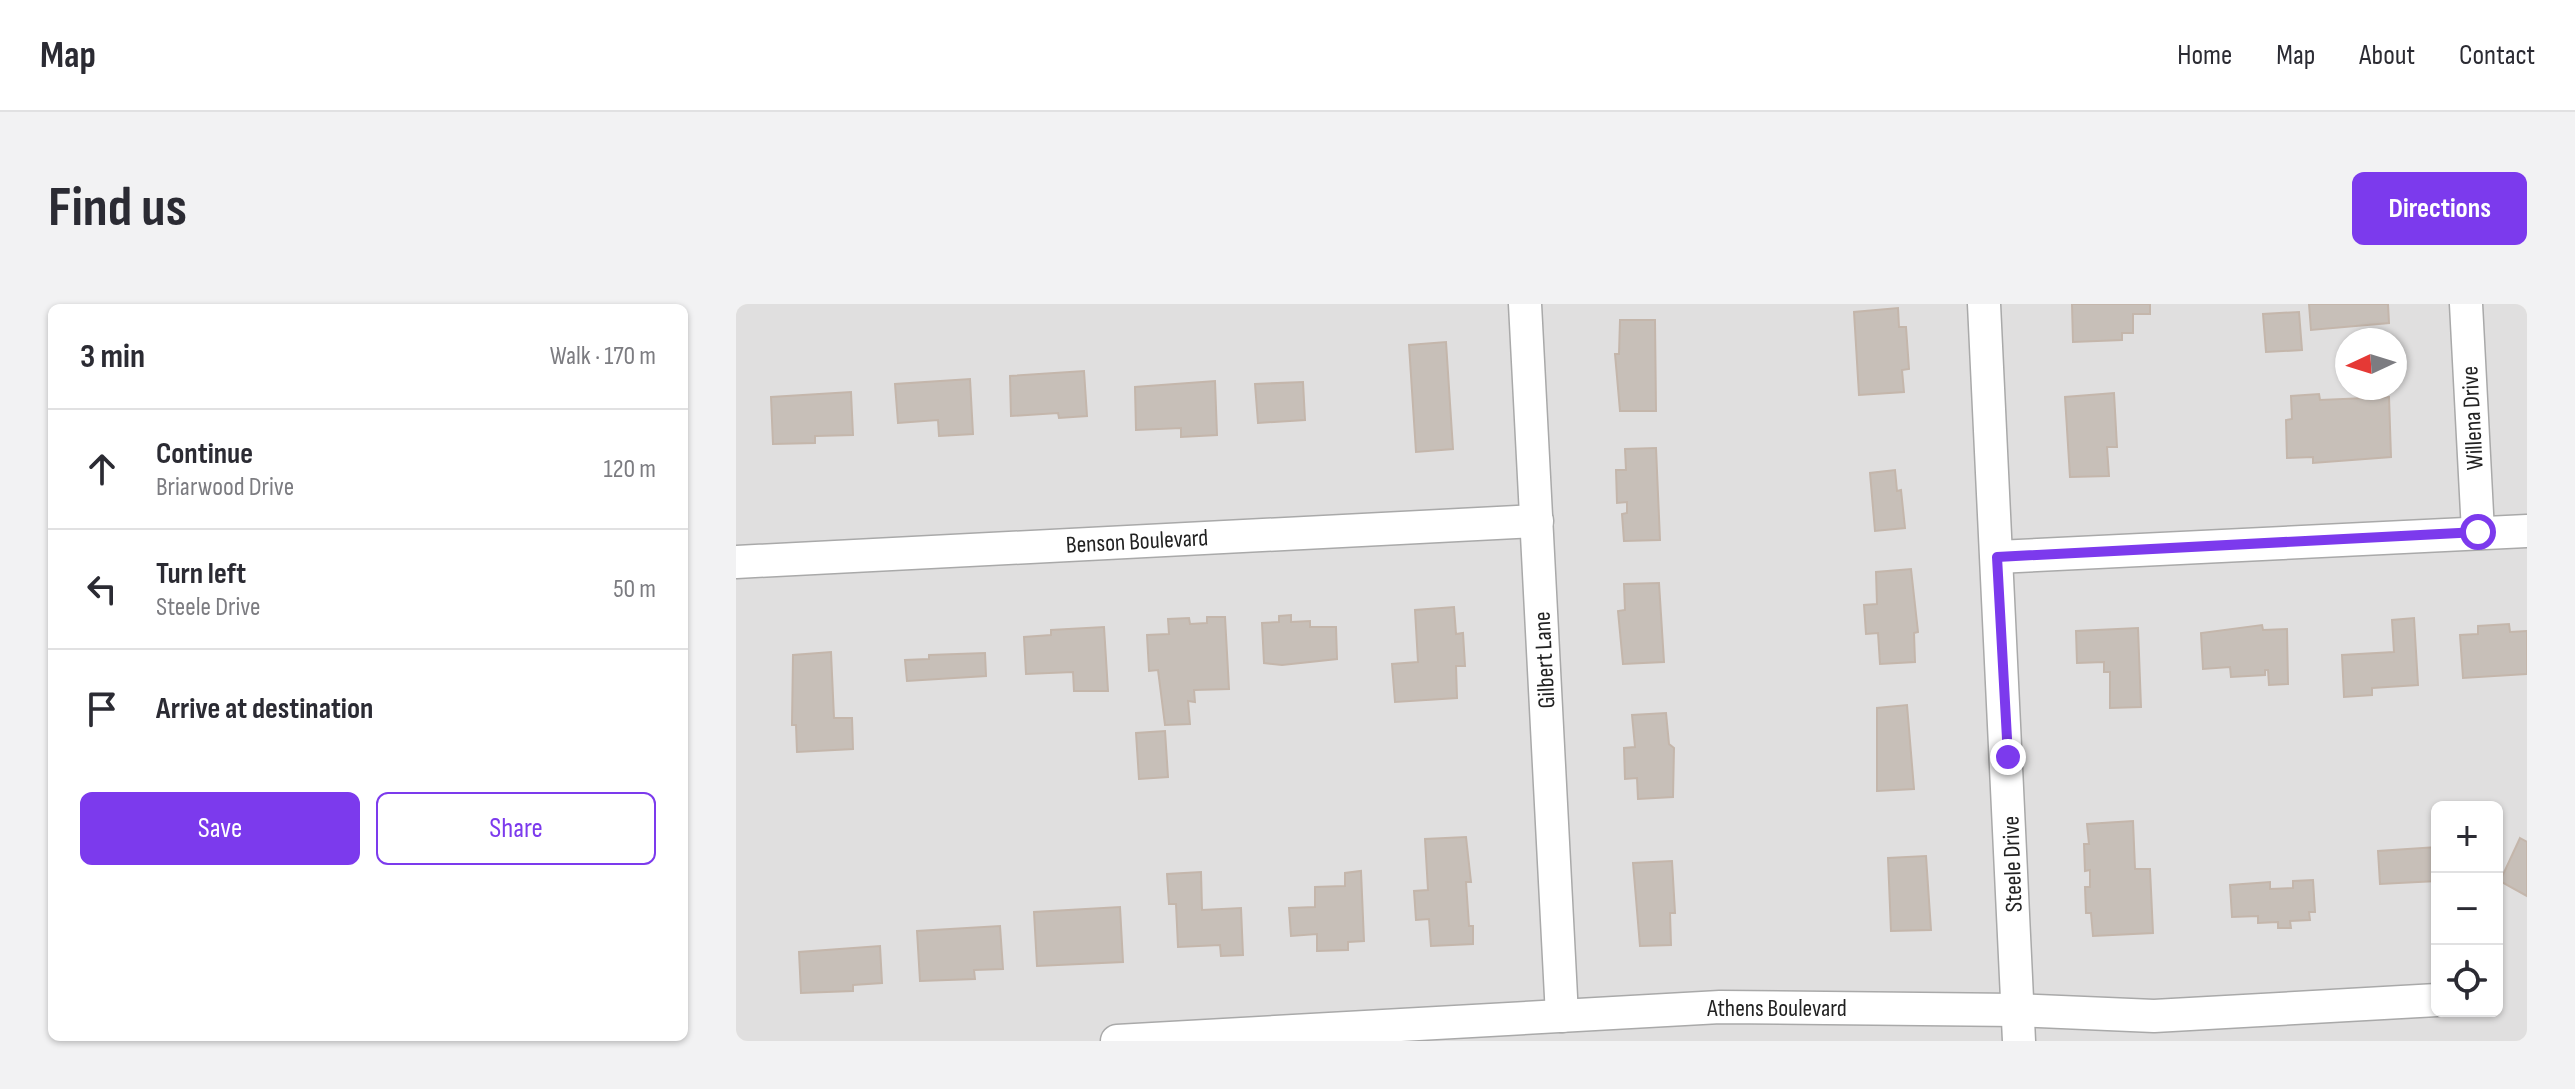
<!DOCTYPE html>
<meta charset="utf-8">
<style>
:root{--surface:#fff;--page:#f2f2f3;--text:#2b2b33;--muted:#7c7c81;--line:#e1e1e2;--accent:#7c3aed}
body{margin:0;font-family:"Sofia Sans Condensed",sans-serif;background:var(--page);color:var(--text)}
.controls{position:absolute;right:24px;bottom:24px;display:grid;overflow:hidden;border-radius:12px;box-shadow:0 2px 6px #0004}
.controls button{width:72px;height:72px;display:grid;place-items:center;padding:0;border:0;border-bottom:2px solid var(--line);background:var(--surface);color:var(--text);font:40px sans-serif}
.compass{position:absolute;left:1599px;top:24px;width:72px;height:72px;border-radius:50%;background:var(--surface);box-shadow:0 2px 6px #0004;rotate:266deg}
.stop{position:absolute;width:24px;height:24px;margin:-18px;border:6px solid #7c3aed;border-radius:50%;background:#fff}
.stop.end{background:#7c3aed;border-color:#fff;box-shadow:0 2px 8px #0008}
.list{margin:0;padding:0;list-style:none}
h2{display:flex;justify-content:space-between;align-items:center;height:104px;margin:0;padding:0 32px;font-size:34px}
h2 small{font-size:26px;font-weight:400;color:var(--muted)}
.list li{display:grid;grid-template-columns:52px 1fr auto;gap:24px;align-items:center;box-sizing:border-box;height:120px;padding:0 32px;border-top:2px solid var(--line)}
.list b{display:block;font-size:30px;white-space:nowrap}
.list p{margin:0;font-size:26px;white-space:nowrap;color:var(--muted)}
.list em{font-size:26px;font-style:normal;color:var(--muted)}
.actions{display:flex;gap:16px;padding:24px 32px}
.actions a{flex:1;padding:18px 0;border:2px solid var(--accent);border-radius:12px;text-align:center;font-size:28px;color:var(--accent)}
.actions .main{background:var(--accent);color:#fff}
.icon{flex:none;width:44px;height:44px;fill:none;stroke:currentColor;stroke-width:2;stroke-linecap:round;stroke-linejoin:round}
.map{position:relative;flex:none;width:1791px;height:737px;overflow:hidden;border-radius:12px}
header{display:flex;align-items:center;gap:48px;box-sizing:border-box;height:112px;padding:0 40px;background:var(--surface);border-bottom:2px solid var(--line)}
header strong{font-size:38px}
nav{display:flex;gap:44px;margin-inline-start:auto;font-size:28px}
.intro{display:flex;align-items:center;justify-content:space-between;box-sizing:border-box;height:192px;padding:0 48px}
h1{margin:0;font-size:56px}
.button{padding:20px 36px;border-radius:12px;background:var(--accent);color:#fff;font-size:28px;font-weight:700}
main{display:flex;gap:48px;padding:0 48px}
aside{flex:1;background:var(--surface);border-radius:12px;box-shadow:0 2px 6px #0004}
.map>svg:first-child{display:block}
</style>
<header>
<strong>Map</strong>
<nav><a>Home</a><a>Map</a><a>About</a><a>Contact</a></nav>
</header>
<div class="intro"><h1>Find us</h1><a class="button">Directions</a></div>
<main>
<aside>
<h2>3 min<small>Walk · 170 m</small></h2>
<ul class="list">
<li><svg class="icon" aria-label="ahead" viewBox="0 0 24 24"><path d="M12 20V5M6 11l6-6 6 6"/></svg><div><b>Continue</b><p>Briarwood Drive</p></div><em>120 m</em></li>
<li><svg class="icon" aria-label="left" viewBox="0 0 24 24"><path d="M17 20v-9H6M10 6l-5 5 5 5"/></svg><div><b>Turn left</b><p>Steele Drive</p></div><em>50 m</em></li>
<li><svg class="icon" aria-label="arrive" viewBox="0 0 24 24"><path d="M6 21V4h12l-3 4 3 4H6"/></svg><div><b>Arrive at destination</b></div></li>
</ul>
<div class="actions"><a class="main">Save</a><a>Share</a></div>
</aside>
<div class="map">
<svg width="1791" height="737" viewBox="0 0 1791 737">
<rect width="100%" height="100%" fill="#f2efe9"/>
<!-- residential -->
<path fill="#e0dfdf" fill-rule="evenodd" d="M0,0H1791V737H0ZM1611,36H1659V84H1611ZM1701,503H1761V707H1701Z"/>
<!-- building -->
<g fill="#c7bfb8" stroke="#c4b6ab" stroke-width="2">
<polygon points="1336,0 1414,0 1414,10 1397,10 1397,29 1386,29 1386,36 1337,38"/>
<polygon points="1573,0 1652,0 1653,19 1575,26"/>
<polygon points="1162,4 1163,23 1170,23 1173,65 1166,66 1168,88 1123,91 1118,8"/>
<polygon points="1563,8 1566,46 1530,48 1527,10"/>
<polygon points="884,16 919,16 920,107 884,107 879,50 883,50"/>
<polygon points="710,38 717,145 680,148 673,41"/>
<polygon points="348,67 351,112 323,114 322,109 275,112 274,72"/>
<polygon points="234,75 237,130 203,132 202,116 162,119 159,80"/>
<polygon points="479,77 481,131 445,133 445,124 400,126 399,83"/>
<polygon points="567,78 569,116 522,119 519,80"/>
<polygon points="115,88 117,131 79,132 79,139 37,140 35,93"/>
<polygon points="1378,89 1381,143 1371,143 1373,172 1334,173 1329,93"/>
<polygon points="1583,90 1584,96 1653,93 1655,153 1577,159 1577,153 1551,154 1550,116 1556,115 1555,92"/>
<polygon points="920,144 924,236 888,237 886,210 891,209 891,198 881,199 880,166 890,166 889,145"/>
<polygon points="1159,166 1161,187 1165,186 1169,224 1139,227 1134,169"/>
<polygon points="1175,265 1182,328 1178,329 1179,358 1144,360 1142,329 1130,330 1128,301 1141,300 1140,268"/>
<polygon points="923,279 928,358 887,360 882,307 889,306 888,280"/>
<polygon points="718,303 720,330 727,329 729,362 720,362 721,394 659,398 656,360 682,358 679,306"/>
<polygon points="555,311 555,318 574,317 574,323 600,323 601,355 546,361 528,359 526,319 543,318 543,312"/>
<polygon points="471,313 489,313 493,385 458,386 459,398 452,397 454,420 429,421 422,366 413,367 411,331 433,330 432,315 453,314 454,320 471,319"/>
<polygon points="1678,314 1682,381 1636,384 1636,391 1608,393 1606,351 1658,348 1656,316"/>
<polygon points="1773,320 1774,328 1791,327 1791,370 1727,374 1724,331 1742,330 1742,322"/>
<polygon points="1526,321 1527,326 1551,325 1552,380 1533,381 1532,366 1529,366 1529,371 1495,373 1494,363 1467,365 1465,329"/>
<polygon points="368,323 372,387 338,387 337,368 290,370 288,333 315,331 315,326"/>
<polygon points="1402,324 1405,403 1374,404 1374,368 1368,368 1368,358 1341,359 1340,327"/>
<polygon points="95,348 98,414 116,414 117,445 61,448 60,421 56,421 57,351"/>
<polygon points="249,349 250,372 171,377 169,356 193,355 193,351"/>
<polygon points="1171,401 1178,485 1141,487 1141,404"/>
<polygon points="930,409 933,440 938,444 937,493 902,495 901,474 889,475 888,444 899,443 896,411"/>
<polygon points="429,427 432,473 403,475 400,429"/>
<polygon points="1397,517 1399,565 1414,565 1417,629 1357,632 1355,609 1350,609 1349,583 1354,583 1354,566 1349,567 1348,540 1353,540 1351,520"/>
<polygon points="730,533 735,578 730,578 733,622 737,622 737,640 695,642 693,615 680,616 678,587 692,586 689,535"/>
<polygon points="1784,534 1791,538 1791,592 1764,577"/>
<polygon points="1701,543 1701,577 1644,580 1642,547"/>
<polygon points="1190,552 1195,626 1155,627 1152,554"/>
<polygon points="936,557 939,609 934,609 935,641 904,642 897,559"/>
<polygon points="625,567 628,637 612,638 612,646 581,647 581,630 555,632 553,604 579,603 579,583 609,582 609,569"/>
<polygon points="465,568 466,606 505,604 507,651 485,652 484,641 442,643 440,600 433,600 431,570"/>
<polygon points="1577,576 1579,608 1573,608 1574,616 1554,617 1555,624 1542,624 1542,618 1522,619 1522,612 1496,613 1494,581 1534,578 1534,585 1557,584 1557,577"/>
<polygon points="384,603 387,658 301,662 298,608"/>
<polygon points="264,622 267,665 238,666 239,675 184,677 181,627"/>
<polygon points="144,642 146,679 117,681 117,687 65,689 63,648"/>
</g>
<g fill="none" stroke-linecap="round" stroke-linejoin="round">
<!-- street casing -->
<g stroke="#a9a9a9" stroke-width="35">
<g id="street">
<polyline points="789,0 826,712"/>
<polyline points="1248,0 1283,737"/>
<polyline points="1730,0 1742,228"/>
<polyline points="1261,253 1791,227"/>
<polyline points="0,258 801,217"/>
<polyline points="381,737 984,703 1281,706 1418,712 1701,696"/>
</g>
</g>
<!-- street -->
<use href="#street" stroke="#fff" stroke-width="32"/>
</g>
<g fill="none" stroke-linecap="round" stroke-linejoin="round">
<!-- route -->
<polyline stroke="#7c3aed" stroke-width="10" points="1272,453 1261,253 1742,228"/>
</g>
<g text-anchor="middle" stroke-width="7" stroke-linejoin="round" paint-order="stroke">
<!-- street labels -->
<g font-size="24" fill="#222" stroke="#fff">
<text transform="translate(1736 114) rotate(-93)" y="8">Willena Drive</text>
<text transform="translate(401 237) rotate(-3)" y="8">Benson Boulevard</text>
<text transform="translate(808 356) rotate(-93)" y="8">Gilbert Lane</text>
<text transform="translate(1276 560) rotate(-92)" y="8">Steele Drive</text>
<text x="1041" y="712">Athens Boulevard</text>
</g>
</g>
</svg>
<div class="controls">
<button>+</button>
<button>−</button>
<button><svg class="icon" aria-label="locate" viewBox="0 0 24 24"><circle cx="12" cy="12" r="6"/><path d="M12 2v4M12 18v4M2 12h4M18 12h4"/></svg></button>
</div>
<svg class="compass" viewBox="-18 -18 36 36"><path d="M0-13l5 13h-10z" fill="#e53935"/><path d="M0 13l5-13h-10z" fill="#7c7c81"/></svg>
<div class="stop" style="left:1742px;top:228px"></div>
<div class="stop end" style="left:1272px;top:453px"></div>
</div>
</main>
